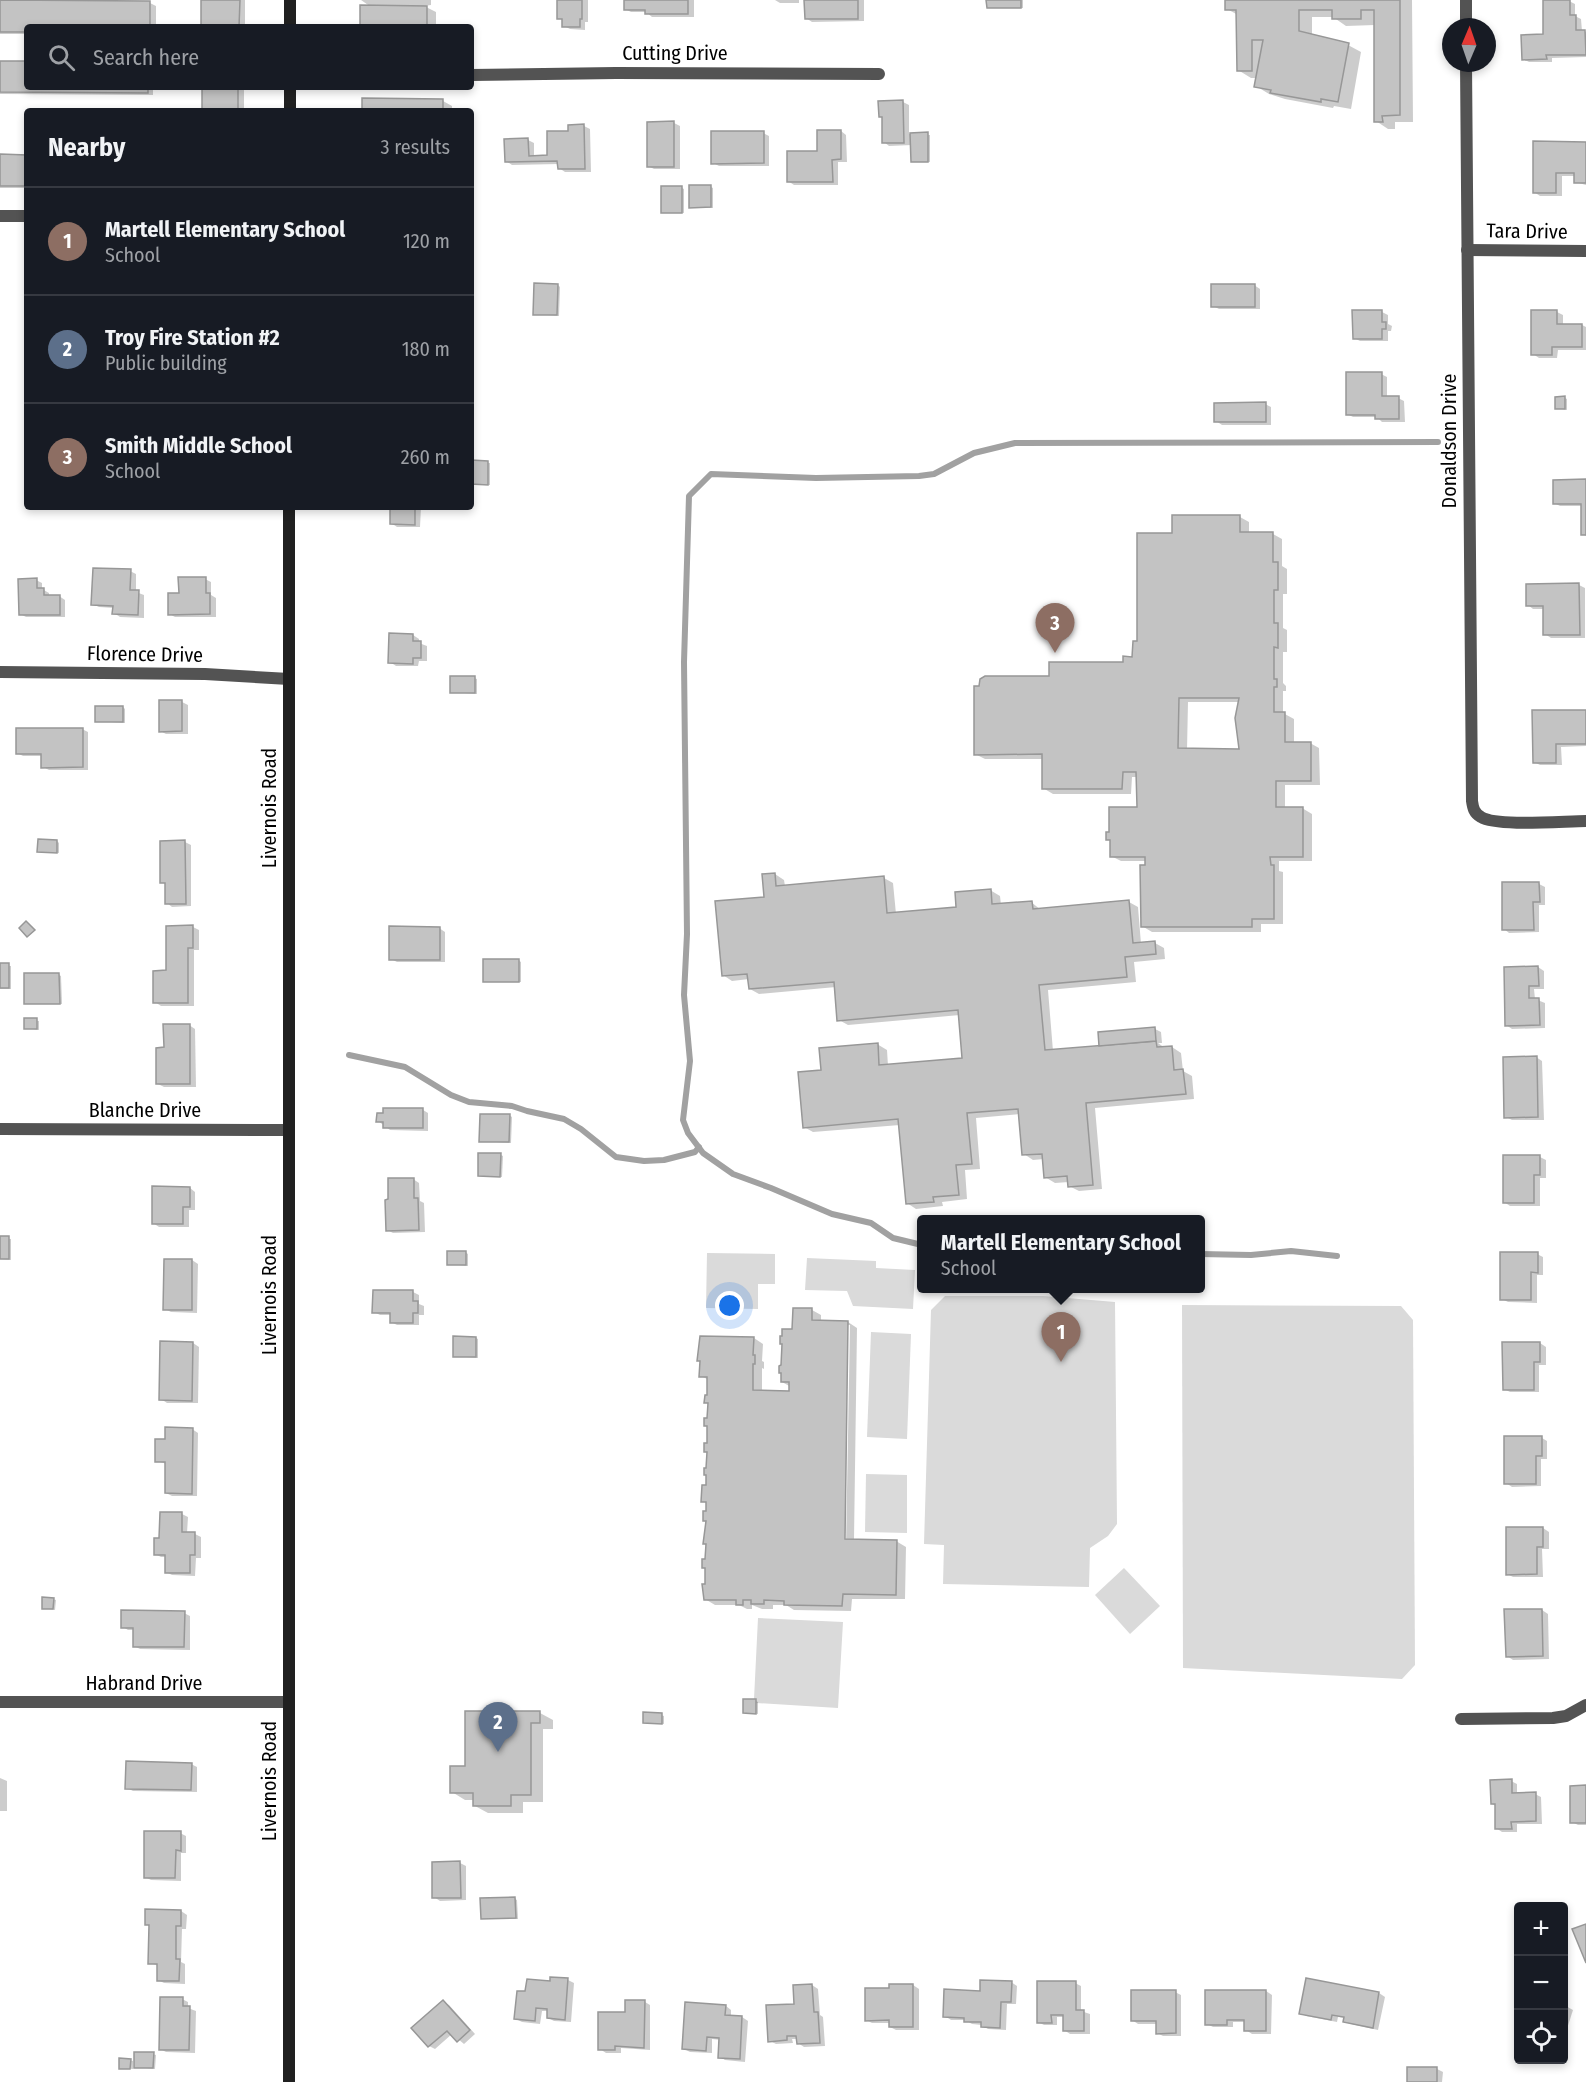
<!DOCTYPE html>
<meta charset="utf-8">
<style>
:root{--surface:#171b24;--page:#20242c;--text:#f1f3f6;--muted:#9ea1a6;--line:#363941;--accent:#858687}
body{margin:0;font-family:"Fira Sans Condensed",sans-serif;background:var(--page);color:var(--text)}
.controls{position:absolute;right:18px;bottom:18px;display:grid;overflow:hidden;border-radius:6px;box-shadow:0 3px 9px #0003}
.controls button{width:54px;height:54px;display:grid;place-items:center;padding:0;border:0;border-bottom:2px solid var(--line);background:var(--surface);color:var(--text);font:30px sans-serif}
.compass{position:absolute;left:1442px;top:18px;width:54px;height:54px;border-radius:50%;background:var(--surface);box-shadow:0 3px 9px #0003;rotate:2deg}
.you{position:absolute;left:730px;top:1306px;width:21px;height:21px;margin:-15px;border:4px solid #fff;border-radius:50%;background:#1a73e8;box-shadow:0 0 0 9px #1a73e833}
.badge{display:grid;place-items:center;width:39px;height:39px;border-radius:50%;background:var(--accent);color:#fff;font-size:20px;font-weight:700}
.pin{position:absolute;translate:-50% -50px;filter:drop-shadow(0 2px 3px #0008)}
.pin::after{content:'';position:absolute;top:32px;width:21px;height:18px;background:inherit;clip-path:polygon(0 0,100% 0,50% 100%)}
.popup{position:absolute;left:917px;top:1215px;width:288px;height:78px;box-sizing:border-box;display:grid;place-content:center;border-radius:6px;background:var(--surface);filter:drop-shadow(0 2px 4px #0005);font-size:20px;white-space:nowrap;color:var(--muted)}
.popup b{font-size:22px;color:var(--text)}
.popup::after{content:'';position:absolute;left:50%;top:100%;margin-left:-12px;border:12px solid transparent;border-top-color:var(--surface)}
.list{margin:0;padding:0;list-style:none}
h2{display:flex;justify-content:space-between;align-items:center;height:78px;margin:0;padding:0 24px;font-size:26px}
h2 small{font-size:20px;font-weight:400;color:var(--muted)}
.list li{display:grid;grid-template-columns:39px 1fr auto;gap:18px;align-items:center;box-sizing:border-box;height:108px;padding:0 24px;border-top:2px solid var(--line)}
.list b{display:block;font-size:22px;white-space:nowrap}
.list p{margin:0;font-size:20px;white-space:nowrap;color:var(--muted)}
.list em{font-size:20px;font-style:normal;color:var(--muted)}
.icon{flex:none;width:33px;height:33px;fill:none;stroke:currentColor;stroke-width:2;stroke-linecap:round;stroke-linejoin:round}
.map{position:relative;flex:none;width:1586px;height:2082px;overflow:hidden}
.search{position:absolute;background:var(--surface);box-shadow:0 3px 9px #0003;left:24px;top:24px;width:450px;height:66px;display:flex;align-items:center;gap:15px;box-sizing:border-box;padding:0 21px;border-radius:6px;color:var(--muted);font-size:22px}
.panel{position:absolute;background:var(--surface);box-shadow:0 3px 9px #0003;left:24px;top:108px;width:450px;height:402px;border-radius:6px}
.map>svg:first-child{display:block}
</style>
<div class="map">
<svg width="1586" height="2082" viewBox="0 0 1586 2082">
<rect width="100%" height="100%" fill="#fff"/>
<!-- green -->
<g fill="#dadada">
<polygon points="707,1253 775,1254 775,1284 758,1284 758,1309 706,1308"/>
<polygon points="807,1258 876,1261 876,1268 915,1270 913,1309 853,1306 847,1291 805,1290"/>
<polygon points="945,1296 1043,1296 1115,1302 1117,1524 1108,1536 1090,1548 1089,1587 943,1584 944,1545 924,1544 931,1310"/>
<polygon points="1182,1305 1401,1306 1413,1320 1415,1665 1402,1679 1183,1668"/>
<polygon points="871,1332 911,1334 907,1439 867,1437"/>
<polygon points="866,1474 907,1475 907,1533 865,1532"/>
<polygon points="1124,1568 1160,1606 1130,1634 1095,1595"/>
<polygon points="758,1618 843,1622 838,1708 756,1703 756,1699 754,1699"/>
</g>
<!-- shadow -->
<g fill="#0003" fill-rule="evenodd">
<rect x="202" y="0" width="43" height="27"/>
<polygon points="361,0 431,0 431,5 424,6 436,12 436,27 361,27 371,7"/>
<polygon points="559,0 588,0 588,22 585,22 585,30 570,29 564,26 564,21 559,18"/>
<polygon points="625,0 694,0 694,17 652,17 646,12 631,12 625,9"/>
<polygon points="775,0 799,0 799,3 780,3"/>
<polygon points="806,0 864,0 864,21 812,22 806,18"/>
<polygon points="988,0 1023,0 1023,8 990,8 988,7"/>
<polygon points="1227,0 1412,0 1413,122 1395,122 1395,129 1388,129 1376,121 1375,25 1346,26 1333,17 1312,17 1312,36 1348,45 1361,52 1351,109 1334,106 1333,108 1285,99 1269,94 1256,86 1257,78 1251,78 1238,70 1238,15 1227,9"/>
<polygon points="0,1 150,3 156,6 156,27 27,27 27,34 0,34"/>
<polygon points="1569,1 1575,4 1575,16 1581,19 1582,31 1586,32 1586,57 1552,58 1552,62 1529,62 1523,59 1545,36"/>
<polygon points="0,62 27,62 27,87 153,87 153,95 0,94"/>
<rect x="204" y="87" width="40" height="24"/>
<polygon points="443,101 452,106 452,111 364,111"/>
<polygon points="903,102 909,105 909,134 930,135 930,162 912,161 912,145 889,146 884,142 883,118 880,116"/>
<polygon points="674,123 680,126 680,169 654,169 648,166"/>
<polygon points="584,126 590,129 591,172 565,172 559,168 559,164 512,165 506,161 528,140 534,143 534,157 549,157 569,132"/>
<polygon points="841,131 846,135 847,162 838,162 838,185 794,185 788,181"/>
<polygon points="763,133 769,136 769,166 719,166 713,163"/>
<polygon points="1586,143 1586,185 1575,182 1575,176 1562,176 1562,196 1540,196 1534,192"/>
<rect x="0" y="156" width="27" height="32"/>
<polygon points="711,187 713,188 713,208 691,207"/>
<polygon points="682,188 684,189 684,213 663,212"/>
<polygon points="558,285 560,287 559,316 535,314"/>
<polygon points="1254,285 1260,289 1260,309 1219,309 1213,306"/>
<polygon points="1382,312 1388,315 1388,324 1392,326 1391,331 1388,331 1388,341 1360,341 1354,338"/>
<polygon points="1557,312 1563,315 1563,325 1582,325 1586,327 1586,350 1558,350 1557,358 1539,358 1533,354"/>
<polygon points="1381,374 1387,377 1387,398 1398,398 1404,401 1405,422 1382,422 1377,417 1353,417 1347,414"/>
<polygon points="1565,398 1567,399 1567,410 1557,408"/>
<polygon points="1265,404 1271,407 1271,425 1222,425 1216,421"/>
<polygon points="471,462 490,463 490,485 471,485"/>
<polygon points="1586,481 1586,536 1583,534 1583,506 1560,506 1554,503"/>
<polygon points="391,507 421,507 420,527 397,527 391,523"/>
<path d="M1240,517L1249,522V534H1273L1282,539V566L1287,569V594H1283V628L1287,630V652H1283V683L1286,686V691H1283V713L1294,719V743H1310L1319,748L1320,785H1285V808H1302L1312,814V861H1279V871L1283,872V924H1261V932H1152L1142,926L1146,861H1121L1111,856V841L1107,839L1138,808V777H1132L1131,794H1053L1043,788V759H985L975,754L1051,678L1124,664L1134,658L1174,534ZM1188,702H1239L1241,751L1187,750Z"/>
<polygon points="130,571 136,574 136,592 144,595 144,618 120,617 114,613 114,608 99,607 93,604"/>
<polygon points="205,579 211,582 211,595 216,598 216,617 175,617 169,614 180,595"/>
<polygon points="36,580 42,583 42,589 49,593 49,596 59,596 65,600 65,617 26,617 20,614"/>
<polygon points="1528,585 1579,585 1585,588 1585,638 1551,638 1545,634 1544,609 1533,609 1528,605"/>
<polygon points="390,635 413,635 419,639 419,643 427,646 427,661 419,661 418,666 396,666 390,662"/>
<polygon points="474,678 477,679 477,694 451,692"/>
<polygon points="182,702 188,705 188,734 166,734 160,731"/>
<polygon points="123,707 125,709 125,723 97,721"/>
<polygon points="1586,711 1586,746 1561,747 1562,765 1540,765 1534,762"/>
<polygon points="82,729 88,732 88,770 49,770 43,767 43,756 23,756 17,753"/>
<polygon points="57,841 59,843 59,853 39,851"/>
<polygon points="185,842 191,845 191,906 172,907 167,903 167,885 162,882"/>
<polygon points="775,874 784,880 785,886 884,878 893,883 896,914 958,908 990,890 1000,896 1001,905 1031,902 1041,910 1129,902 1138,907 1141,944 1155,943 1164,948 1165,959 1134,962 1136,982 1048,990 1053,1051 1105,1047 1155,1029 1161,1032 1162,1043 1158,1043 1165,1048 1172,1047 1181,1053 1183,1071 1192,1076 1194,1099 1095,1108 1102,1189 1079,1191 1069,1186 1069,1182 1055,1183 1045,1177 1044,1159 1033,1160 1024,1154 1020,1114 976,1118 980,1169 965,1170 967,1199 942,1202 943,1206 916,1209 907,1203 900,1125 813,1132 804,1127 823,1071 877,1044 887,1050 888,1066 964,1059 960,1015 848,1025 839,1020 836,987 759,994 750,989 749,979 732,981 723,975 765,898"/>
<polygon points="1539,884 1545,887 1545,905 1539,905 1539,932 1509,933 1504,929"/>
<polygon points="167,927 193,927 199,930 199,950 194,950 194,1006 161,1006 155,1002 168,972"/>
<polygon points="439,928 445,932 445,962 397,962 391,959"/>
<polygon points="518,960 521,962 521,982 485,981"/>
<polygon points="0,965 11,966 11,989 0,989"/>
<polygon points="1538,967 1544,971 1544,989 1534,989 1535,999 1545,1003 1545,1028 1512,1029 1506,1025"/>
<polygon points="59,975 61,976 62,1004 26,1003"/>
<polygon points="25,1019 39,1021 39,1030 25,1028"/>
<polygon points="189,1025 195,1029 196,1087 164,1087 158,1084 165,1049"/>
<polygon points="1536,1057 1542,1061 1544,1120 1512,1120 1506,1117"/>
<polygon points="423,1110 428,1113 428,1131 390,1130 378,1121"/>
<polygon points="509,1115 512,1117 511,1143 481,1141"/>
<polygon points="501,1155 503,1156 502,1177 479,1176"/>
<polygon points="1504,1157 1540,1157 1546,1160 1546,1178 1540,1178 1540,1206 1510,1206 1504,1202"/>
<polygon points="413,1179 419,1183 420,1201 424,1203 425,1232 393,1233 387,1230"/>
<polygon points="190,1188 195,1192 195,1210 189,1210 189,1227 159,1227 153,1223"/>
<polygon points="0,1238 11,1239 11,1260 0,1259"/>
<polygon points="465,1252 468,1254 468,1266 449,1264"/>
<polygon points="1537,1254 1543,1257 1543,1275 1537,1275 1537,1303 1508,1302 1502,1299"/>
<polygon points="192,1260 198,1264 197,1313 171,1312 165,1309"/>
<polygon points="413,1292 419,1295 419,1304 424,1306 424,1315 419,1315 419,1325 397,1325 391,1322 391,1315 380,1315 374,1312"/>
<path d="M812,1310L821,1315V1322H848L857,1328L854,1540L896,1541L906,1547L905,1599H852L851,1611L794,1610L786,1605H773V1609H762L752,1605V1609H747L739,1605H715L705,1599L708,1504L703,1501L708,1486L709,1427L705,1425L708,1420L709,1404L706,1402L708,1396L709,1380L701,1376L754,1338L763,1344L762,1361L764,1362V1369L762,1368V1392H791V1387L782,1382L794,1331ZM847,1325H850L846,1546H843Z"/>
<polygon points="476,1338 478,1339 478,1358 455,1356"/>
<polygon points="193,1343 199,1347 198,1403 167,1403 161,1399"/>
<polygon points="1540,1343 1546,1347 1546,1365 1539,1365 1539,1392 1510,1392 1504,1389"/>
<polygon points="192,1429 198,1433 197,1496 172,1496 166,1493 167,1464 156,1461 167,1441"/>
<polygon points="1542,1438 1547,1441 1547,1459 1541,1459 1541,1486 1512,1487 1506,1483"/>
<polygon points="182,1514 188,1517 187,1533 195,1534 201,1537 201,1558 196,1558 195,1576 172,1575 166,1572 167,1557 161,1557 155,1554 161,1540"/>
<polygon points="1543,1528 1549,1532 1549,1549 1542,1549 1543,1577 1513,1577 1507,1574"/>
<polygon points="53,1599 56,1600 55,1610 43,1608"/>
<polygon points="1542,1610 1548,1614 1549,1659 1513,1660 1507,1656"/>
<polygon points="184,1613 190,1616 190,1650 140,1649 134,1646 134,1630 128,1630 123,1627"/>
<polygon points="756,1701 758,1702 758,1714 745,1712"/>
<polygon points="466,1712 540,1713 553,1720 553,1729 543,1729 543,1802 523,1802 523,1813 488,1813 475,1806 475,1800 465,1800 452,1792 466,1768"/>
<polygon points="661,1715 664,1716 664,1724 645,1722"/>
<polygon points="191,1764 197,1767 197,1792 133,1791 127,1788"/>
<polygon points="0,1778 7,1781 7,1811 0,1811"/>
<polygon points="1511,1781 1517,1784 1517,1794 1535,1794 1541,1797 1542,1824 1517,1824 1517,1832 1502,1832 1496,1828 1496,1806 1492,1804"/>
<polygon points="1586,1787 1586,1825 1578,1825 1572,1822"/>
<polygon points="180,1833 186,1836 186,1853 181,1853 181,1881 151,1880 145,1877"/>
<polygon points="460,1863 466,1866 466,1900 440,1901 434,1897"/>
<polygon points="515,1899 517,1900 518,1919 482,1918"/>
<polygon points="181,1911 187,1915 186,1929 182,1929 181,1962 185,1964 185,1984 164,1983 158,1980 159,1966 150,1963 151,1927 146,1924"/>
<polygon points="568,1980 574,1983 571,2022 554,2021 548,2018 549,2011 542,2011 540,2024 522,2022 516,2019 527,1993 551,1982"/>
<polygon points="1011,1982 1017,1986 1016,2004 1007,2004 1006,2030 988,2029 982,2025 972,2024 965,2020 951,2020 945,2016 981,1992"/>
<polygon points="1075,1983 1081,1986 1081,2011 1090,2014 1090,2034 1070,2034 1064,2030 1064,2017 1057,2017 1057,2025 1044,2025 1038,2022"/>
<polygon points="812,1985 818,1989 820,2015 823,2017 825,2046 804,2047 798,2043 798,2039 792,2039 793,2043 776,2044 770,2041"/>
<polygon points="913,1985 919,1989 919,2030 896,2030 890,2027 890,2023 872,2023 866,2020 890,1990"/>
<polygon points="1266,1991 1272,1995 1271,2034 1252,2034 1246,2030 1246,2022 1233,2022 1233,2027 1213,2027 1207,2024"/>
<polygon points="1175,1992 1181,1995 1181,2036 1163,2036 1157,2033 1157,2024 1138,2024 1132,2020"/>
<polygon points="1379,1993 1385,1997 1378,2030 1351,2024 1345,2021 1345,2018 1338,2017 1337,2022 1306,2016 1301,2013"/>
<polygon points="182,1999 188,2002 188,2008 196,2011 195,2053 166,2052 160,2049"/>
<polygon points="443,2002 449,2005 475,2034 464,2044 452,2034 435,2049 429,2046"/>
<polygon points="645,2002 650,2005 650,2050 621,2048 621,2053 606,2053 600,2049 627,2014"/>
<polygon points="1564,2005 1573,2010 1564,2038"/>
<polygon points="726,2006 731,2010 731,2017 742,2017 748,2021 745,2062 725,2060 720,2057 721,2040 712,2039 712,2053 690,2052 684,2049"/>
<polygon points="153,2054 156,2055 155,2069 136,2067"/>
<polygon points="130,2060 133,2061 133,2069 120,2068"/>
<polygon points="1437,2069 1443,2072 1442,2082 1409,2082"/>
</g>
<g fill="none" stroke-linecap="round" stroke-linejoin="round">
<!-- stream -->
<g stroke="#a1a1a1" stroke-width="6">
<polyline points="349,1055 405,1067 451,1095 469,1102 512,1106 527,1111 564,1119 581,1129 616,1157 644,1161 664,1160 695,1152 699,1147"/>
<polyline points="922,1245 893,1238 871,1223 832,1214 771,1188 733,1174 703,1153 688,1133 683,1120 690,1061 684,995 687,934 684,662 689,496 711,474 816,478 919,476 934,474 974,453 1015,443 1438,442"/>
<polyline points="1200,1254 1251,1255 1291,1251 1337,1256"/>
</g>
</g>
<!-- building -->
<g fill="#c3c3c3" stroke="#979797" stroke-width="1.5" fill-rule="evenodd">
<polygon points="0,0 150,1 150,27 27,27 27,32 0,32"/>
<polygon points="201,0 240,0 239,27 201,27"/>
<polygon points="557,0 582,0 582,19 580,19 580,27 562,27 562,19 557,19"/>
<polygon points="624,0 688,0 688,14 645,14 645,10 624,10"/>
<polygon points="804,0 858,0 858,19 805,19"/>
<polygon points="986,0 1021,0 1021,8 987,8"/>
<polygon points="1225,0 1400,0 1400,115 1382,116 1383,122 1374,122 1374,10 1361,10 1361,19 1332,19 1332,10 1299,10 1299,31 1349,43 1338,102 1321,99 1321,102 1270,93 1271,90 1254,87 1263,40 1252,40 1252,71 1237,71 1236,10 1225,10"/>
<polygon points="1543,0 1570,0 1570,15 1576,15 1576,30 1585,30 1586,55 1546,55 1547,59 1522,60 1521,35 1543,34"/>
<polygon points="360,5 427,6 427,27 360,27"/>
<polygon points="0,61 27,61 27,87 148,87 148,93 0,92"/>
<rect x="202" y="87" width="36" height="24"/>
<polygon points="362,98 443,99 443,111 362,111"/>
<polygon points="903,100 904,143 882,143 882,117 879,117 878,101"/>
<polygon points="674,121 674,167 647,167 647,122"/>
<polygon points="584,124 585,169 558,169 557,161 505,162 504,139 528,138 529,156 547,155 547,131 568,131 568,125"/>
<polygon points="817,130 841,130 841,159 832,160 833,182 787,182 787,151 817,151"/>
<polygon points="711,131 764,131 764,163 711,164"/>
<polygon points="928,132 928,162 911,162 910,133"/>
<polygon points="1533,141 1586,142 1586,183 1574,183 1574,173 1556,173 1556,193 1533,193"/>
<polygon points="0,154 27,155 27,186 0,186"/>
<polygon points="689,185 711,185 711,207 689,208"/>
<rect x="661" y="186" width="21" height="27"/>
<polygon points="534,283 558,284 557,315 533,315"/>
<rect x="1211" y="284" width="44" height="23"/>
<polygon points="1352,310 1382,310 1382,322 1386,322 1386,329 1382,329 1382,339 1353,339"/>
<polygon points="1531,310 1557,310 1557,324 1582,324 1582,347 1552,347 1552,355 1531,355"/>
<polygon points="1346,372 1382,372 1382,396 1399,396 1399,419 1375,419 1375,415 1346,415"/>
<polygon points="1565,396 1565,409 1555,409 1555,397"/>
<polygon points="1266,402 1266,422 1214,422 1214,403"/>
<polygon points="471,460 488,461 488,485 471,484"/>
<polygon points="1586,479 1586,535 1581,535 1581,504 1553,504 1553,480"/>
<polygon points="390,507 415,507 415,525 390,524"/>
<path d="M1172,515H1240V532H1273V562H1278V590H1274V623H1278V648L1274,647V679H1277V687H1274V712H1285V742H1311V781H1276V807H1303V857H1270L1271,865H1274V919H1252V927H1141L1140,865H1145V857H1110V840H1106V832H1109V807H1137L1136,772H1123L1122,789H1042V754L974,755V686H979L980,679L985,676H1049V662H1123V656L1132,657L1133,641H1137V533H1172ZM1179,698H1239L1235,718L1239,749L1178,748Z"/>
<polygon points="93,568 131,569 130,590 139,590 138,615 112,614 113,606 91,605"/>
<polygon points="178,577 206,577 206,593 210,593 210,614 168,615 168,593 179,593"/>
<polygon points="37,578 37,588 44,588 44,595 60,595 60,615 19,615 18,579"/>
<polygon points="1579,583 1580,635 1543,635 1543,606 1526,606 1526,584"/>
<polygon points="389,633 413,634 413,641 421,641 421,658 413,658 413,664 388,663"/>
<rect x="450" y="676" width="25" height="17"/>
<polygon points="159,700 182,700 182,731 159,732"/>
<rect x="95" y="706" width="28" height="16"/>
<polygon points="1532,710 1586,710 1586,744 1556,744 1556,763 1533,763"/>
<polygon points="16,728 83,728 83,767 41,768 41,754 16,754"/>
<polygon points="38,839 57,840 57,853 37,852"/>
<polygon points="185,840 186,904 165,904 165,883 160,883 160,841"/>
<polygon points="775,873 776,886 884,876 887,913 956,907 955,892 991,889 992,904 1032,901 1033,909 1129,900 1133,943 1155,941 1156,954 1125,957 1127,977 1039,985 1045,1050 1156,1041 1157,1047 1172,1046 1174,1070 1183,1069 1186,1094 1086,1103 1093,1185 1068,1187 1067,1176 1044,1178 1042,1154 1022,1155 1018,1109 967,1113 972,1164 956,1165 959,1195 933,1197 934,1202 906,1204 898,1119 803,1128 798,1072 821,1070 819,1048 878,1043 879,1065 962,1058 958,1010 837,1021 834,982 749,989 747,974 722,976 715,901 764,897 762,874"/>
<polygon points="1502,882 1539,882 1540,902 1533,902 1534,930 1502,930"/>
<polygon points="26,921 35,930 27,937 19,928"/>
<polygon points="193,925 193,948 188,948 188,1003 153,1003 153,971 166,970 166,926"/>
<polygon points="389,926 440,927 440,960 389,960"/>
<rect x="483" y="959" width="36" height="23"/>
<rect x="0" y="963" width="9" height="25"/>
<polygon points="1538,966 1539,986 1529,986 1529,998 1539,998 1540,1025 1505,1026 1504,967"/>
<polygon points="24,973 59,973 60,1004 24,1004"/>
<rect x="24" y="1018" width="13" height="11"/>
<polygon points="163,1024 190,1024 190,1084 156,1084 156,1048 164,1047"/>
<polygon points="1155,1027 1156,1041 1099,1046 1098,1032"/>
<polygon points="1537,1056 1538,1117 1504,1118 1503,1057"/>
<polygon points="383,1108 423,1108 423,1128 383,1128 383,1122 376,1122 377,1113 383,1113"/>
<polygon points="480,1114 510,1114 509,1142 479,1142"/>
<polygon points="478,1153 501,1153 500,1177 478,1176"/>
<polygon points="1503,1155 1540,1155 1540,1175 1534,1175 1534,1203 1503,1203"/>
<polygon points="388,1178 414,1178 414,1198 418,1198 419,1230 386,1231 385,1200 388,1199"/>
<polygon points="152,1186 190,1187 190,1207 183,1207 183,1224 152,1224"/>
<rect x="0" y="1236" width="9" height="23"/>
<rect x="447" y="1251" width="19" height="14"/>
<polygon points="1500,1252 1538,1252 1538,1273 1531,1272 1531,1300 1500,1300"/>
<polygon points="164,1259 192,1259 192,1310 163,1310"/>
<polygon points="373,1290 413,1290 413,1301 418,1301 418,1313 413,1313 413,1323 390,1323 390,1313 372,1313"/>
<polygon points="793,1308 812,1308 812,1320 848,1321 845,1539 897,1540 896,1595 843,1594 842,1606 784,1605 784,1601 764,1600 764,1604 751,1604 751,1600 743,1600 743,1605 736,1605 736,1600 704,1600 702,1584 705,1584 705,1568 702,1568 702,1559 705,1559 706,1544 703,1544 706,1521 703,1521 703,1511 706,1511 706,1502 701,1502 702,1485 706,1485 706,1475 704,1475 704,1468 706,1468 707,1452 704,1452 704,1443 707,1443 707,1426 704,1426 704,1418 707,1418 708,1403 704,1403 705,1395 707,1395 707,1377 699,1377 700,1361 697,1361 700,1336 754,1337 753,1355 755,1355 755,1364 753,1364 753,1390 789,1391 789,1382 781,1382 781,1373 779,1373 779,1366 781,1365 782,1344 780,1344 780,1336 782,1336 782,1329 792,1329"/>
<polygon points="453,1336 476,1337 476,1357 453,1357"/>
<polygon points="160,1341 193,1342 192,1401 159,1400"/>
<polygon points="1502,1342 1540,1342 1540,1362 1534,1362 1534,1390 1503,1390"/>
<polygon points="165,1427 193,1428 192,1494 165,1493 165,1462 155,1462 155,1439 165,1439"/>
<polygon points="1504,1436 1542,1436 1542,1456 1536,1456 1536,1484 1504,1484"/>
<polygon points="160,1512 182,1512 182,1532 195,1532 195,1555 190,1555 190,1573 165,1573 165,1555 154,1555 154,1538 159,1538"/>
<polygon points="1506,1527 1543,1527 1543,1547 1537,1547 1537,1574 1506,1575"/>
<polygon points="42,1597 54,1598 53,1609 42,1609"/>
<polygon points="1504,1609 1542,1609 1543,1656 1506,1657"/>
<polygon points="121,1610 185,1611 184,1647 133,1647 133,1628 121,1628"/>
<polygon points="743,1699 756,1699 756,1714 743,1713"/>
<polygon points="465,1711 540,1711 540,1723 531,1723 531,1795 511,1795 511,1806 473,1806 473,1793 450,1793 450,1766 465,1766"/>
<polygon points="643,1712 662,1713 662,1724 643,1723"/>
<polygon points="126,1761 192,1763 191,1790 125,1789"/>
<polygon points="1512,1779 1512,1793 1536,1792 1536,1821 1511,1822 1512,1829 1495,1829 1495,1804 1491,1804 1490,1780"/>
<polygon points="1586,1785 1586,1823 1570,1823 1570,1786"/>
<polygon points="144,1831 181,1831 181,1851 176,1850 175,1878 144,1878"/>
<polygon points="460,1861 461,1898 432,1898 432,1862"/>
<polygon points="515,1897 516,1918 481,1919 480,1898"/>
<polygon points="145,1909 181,1910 181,1926 176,1926 176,1959 180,1959 179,1981 157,1981 157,1964 148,1964 149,1925 145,1925"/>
<polygon points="1586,1924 1586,1963 1572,1929"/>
<polygon points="550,1977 568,1978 565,2020 547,2018 547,2009 536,2008 535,2021 514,2019 517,1991 525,1991 527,1979 550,1981"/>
<polygon points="1306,1978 1379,1992 1373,2028 1343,2022 1344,2017 1332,2015 1331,2020 1299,2014"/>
<polygon points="980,1980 1012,1981 1011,2002 1001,2002 1000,2028 981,2027 981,2022 964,2022 964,2018 943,2017 944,1989 980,1991"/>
<polygon points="1037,1981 1076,1981 1076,2010 1084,2010 1084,2031 1063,2031 1063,2015 1051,2015 1052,2023 1037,2023"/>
<polygon points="812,1984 814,2012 818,2012 820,2043 797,2044 796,2036 787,2036 787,2040 768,2042 766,2005 794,2004 793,1985"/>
<polygon points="889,1984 913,1984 913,2027 889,2027 889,2020 865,2021 865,1988 889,1988"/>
<polygon points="1131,1990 1176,1990 1176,2033 1156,2034 1156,2021 1131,2021"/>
<polygon points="1205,1990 1266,1990 1266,2031 1244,2031 1244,2020 1227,2020 1227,2025 1205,2025"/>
<polygon points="160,1997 183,1997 183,2006 190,2006 189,2050 159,2050"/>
<polygon points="443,2000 470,2030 457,2042 447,2031 428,2047 411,2028"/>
<polygon points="625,2000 645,2000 644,2048 615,2046 615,2050 598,2050 598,2012 625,2012"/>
<polygon points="685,2002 726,2005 725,2015 742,2016 740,2059 718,2058 719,2038 707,2037 706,2051 682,2049"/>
<polygon points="134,2052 154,2052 153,2068 134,2068"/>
<polygon points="119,2058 131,2059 130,2069 119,2069"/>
<rect x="1407" y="2067" width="30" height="15"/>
</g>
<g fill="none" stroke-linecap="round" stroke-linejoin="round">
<!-- minor -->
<g stroke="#535353" stroke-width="12">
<polyline points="1466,0 1466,27"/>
<path d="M1466,63L1472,801C1473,808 1474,813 1481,817C1497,827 1564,821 1586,821"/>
<polyline points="471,75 616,73 879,74"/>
<polyline points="0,216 27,216"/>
<polyline points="1467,250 1586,251"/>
<polyline points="0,672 205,674 289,679"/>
<polyline points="0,1129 289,1130"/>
<polyline points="0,1702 289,1702"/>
<polyline points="1461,1719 1553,1718 1566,1716 1586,1705"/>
</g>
<!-- secondary -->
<g stroke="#202020" stroke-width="12">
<polyline points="290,27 290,0"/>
<polyline points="290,111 290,87"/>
<polyline points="289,507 289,2082"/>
</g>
</g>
<g text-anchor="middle" stroke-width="5" stroke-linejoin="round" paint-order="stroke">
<!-- street labels -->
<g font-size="20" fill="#000" stroke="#fff">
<text x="675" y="60">Cutting Drive</text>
<text transform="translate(1527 231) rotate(1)" y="7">Tara Drive</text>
<text transform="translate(1449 441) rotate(-90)" y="7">Donaldson Drive</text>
<text transform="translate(145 654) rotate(1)" y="7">Florence Drive</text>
<text transform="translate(269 808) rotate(-90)" y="7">Livernois Road</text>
<text x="145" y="1117">Blanche Drive</text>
<text transform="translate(269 1295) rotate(-90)" y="7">Livernois Road</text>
<text x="144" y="1690">Habrand Drive</text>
<text transform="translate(269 1781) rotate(-90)" y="7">Livernois Road</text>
</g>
</g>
</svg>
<div class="controls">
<button>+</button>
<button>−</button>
<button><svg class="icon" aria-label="locate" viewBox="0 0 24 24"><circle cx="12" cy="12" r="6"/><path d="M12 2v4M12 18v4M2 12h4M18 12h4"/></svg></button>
</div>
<svg class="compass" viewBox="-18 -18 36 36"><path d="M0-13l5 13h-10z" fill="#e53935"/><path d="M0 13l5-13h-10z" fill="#9ea1a6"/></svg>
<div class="you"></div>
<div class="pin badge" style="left:1061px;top:1362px;background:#8d6e63">1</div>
<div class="popup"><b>Martell Elementary School</b>School</div>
<div class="pin badge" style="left:498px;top:1752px;background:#5c6f8a">2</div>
<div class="pin badge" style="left:1055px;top:653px;background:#8d6e63">3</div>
<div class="search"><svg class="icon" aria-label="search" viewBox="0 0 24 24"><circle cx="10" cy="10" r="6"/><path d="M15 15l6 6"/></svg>Search here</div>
<section class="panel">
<h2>Nearby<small>3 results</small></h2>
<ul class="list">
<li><span class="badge" style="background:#8d6e63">1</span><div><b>Martell Elementary School</b><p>School</p></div><em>120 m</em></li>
<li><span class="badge" style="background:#5c6f8a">2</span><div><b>Troy Fire Station #2</b><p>Public building</p></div><em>180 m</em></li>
<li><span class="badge" style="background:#8d6e63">3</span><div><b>Smith Middle School</b><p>School</p></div><em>260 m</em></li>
</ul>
</section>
</div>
